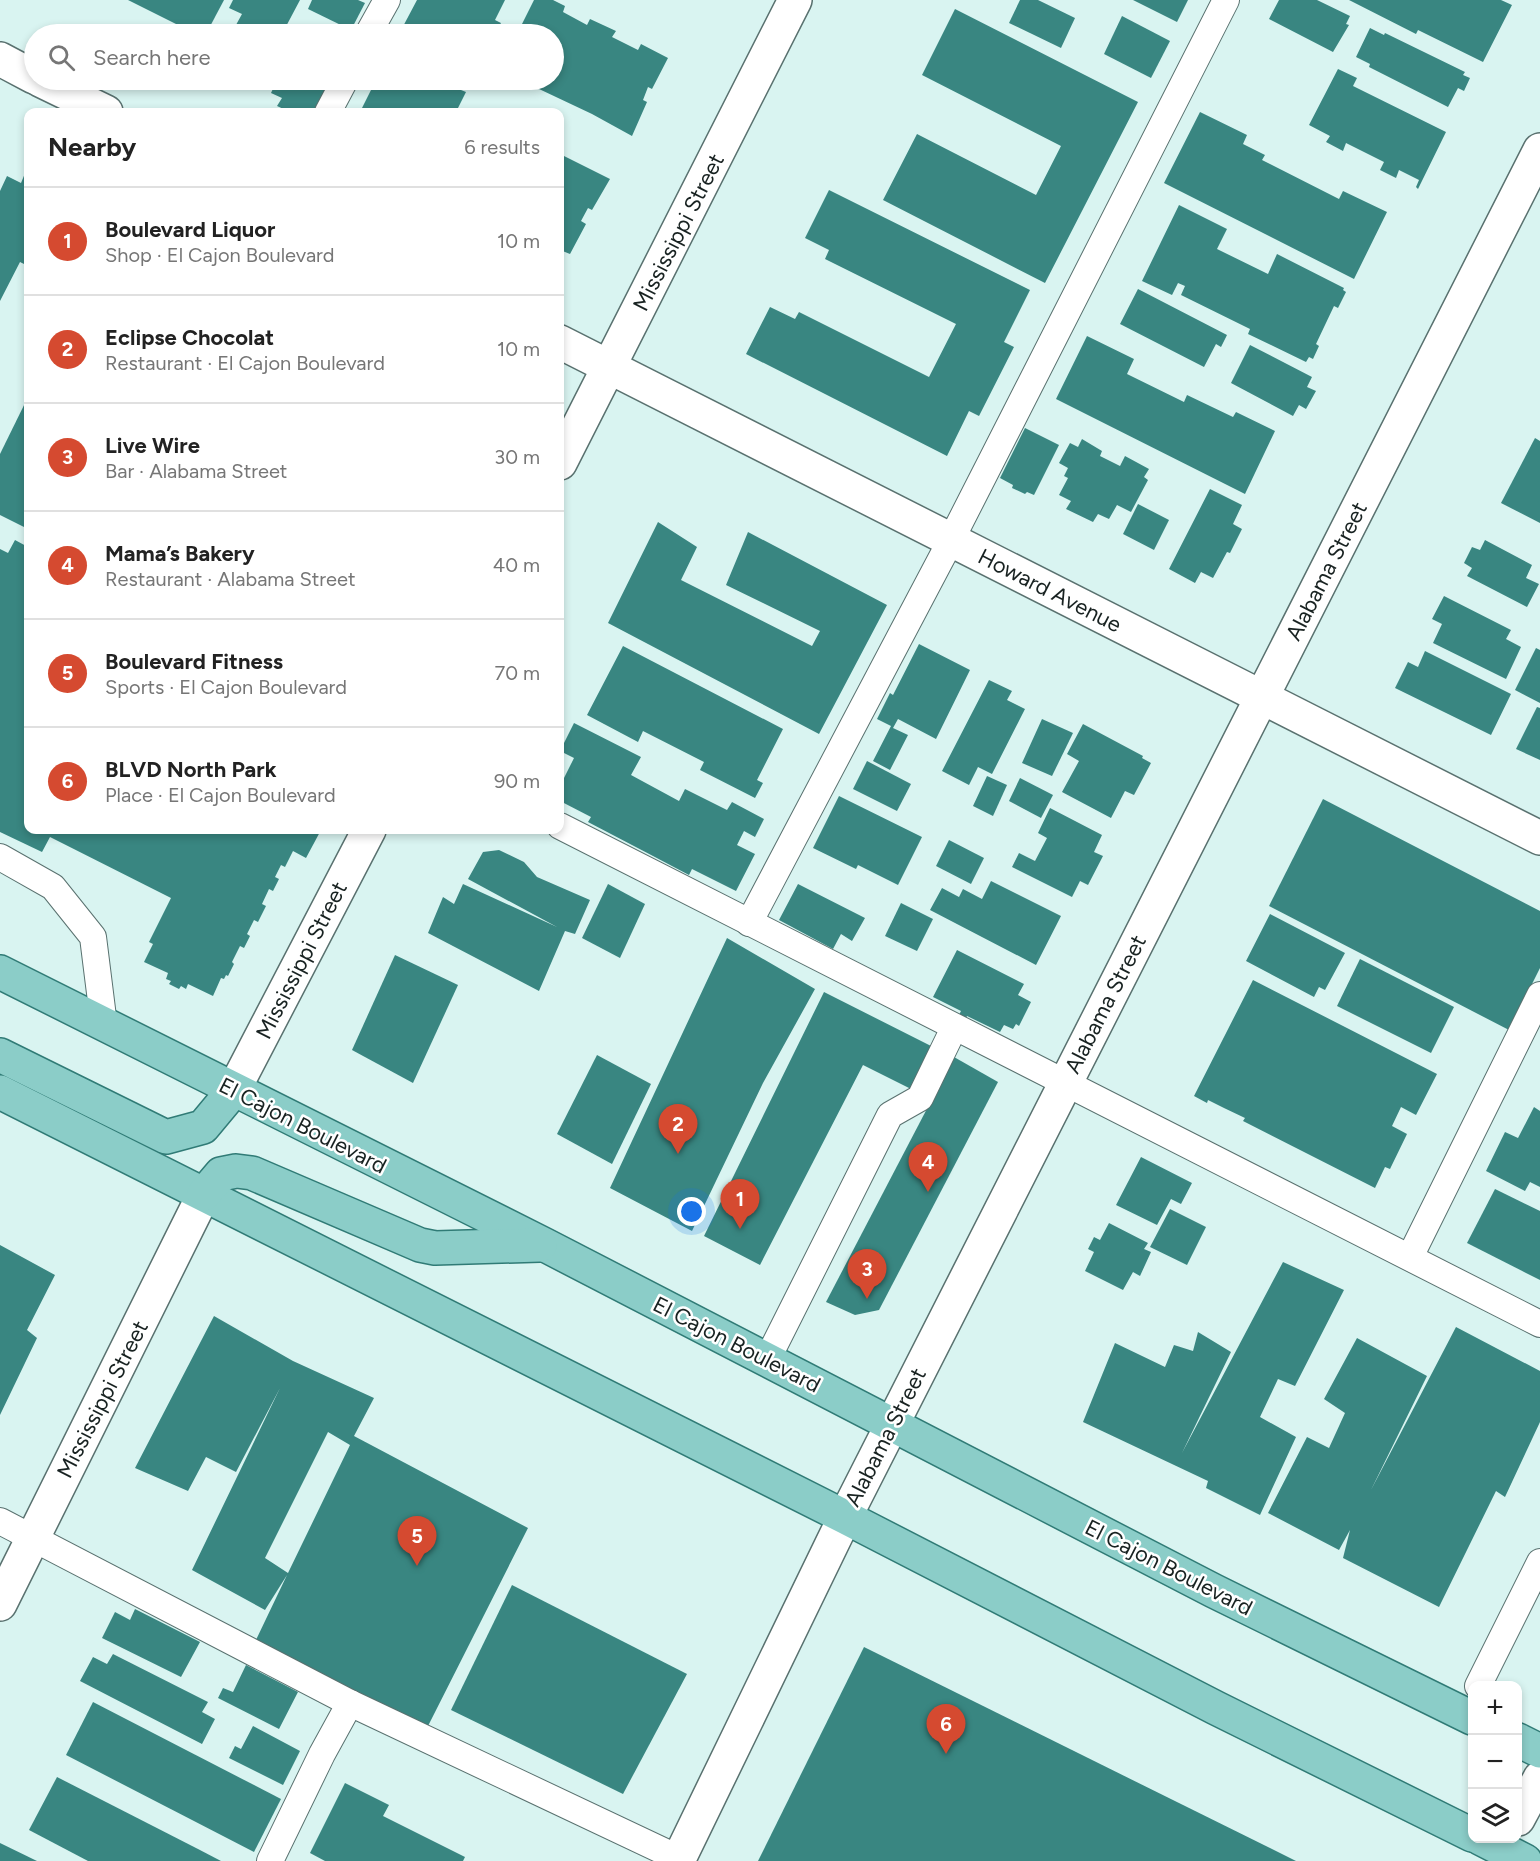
<!DOCTYPE html>
<meta charset="utf-8">
<style>
:root{--surface:#fff;--page:#f2f2f2;--text:#222;--muted:#767676;--line:#e0e0e0;--accent:#d54a30}
body{margin:0;font-family:Figtree,sans-serif;background:var(--page);color:var(--text)}
.controls{position:absolute;right:18px;bottom:18px;display:grid;overflow:hidden;border-radius:12px;box-shadow:0 3px 9px #0003}
.controls button{width:54px;height:54px;display:grid;place-items:center;padding:0;border:0;border-bottom:2px solid var(--line);background:var(--surface);color:var(--text);font:30px sans-serif}
.you{position:absolute;left:692px;top:1212px;width:21px;height:21px;margin:-15px;border:4px solid #fff;border-radius:50%;background:#1a73e8;box-shadow:0 0 0 9px #1a73e833}
.badge{display:grid;place-items:center;width:39px;height:39px;border-radius:50%;background:var(--accent);color:#fff;font-size:20px;font-weight:700}
.pin{position:absolute;translate:-50% -50px;filter:drop-shadow(0 2px 3px #0008)}
.pin::after{content:'';position:absolute;top:32px;width:21px;height:18px;background:inherit;clip-path:polygon(0 0,100% 0,50% 100%)}
.list{margin:0;padding:0;list-style:none}
h2{display:flex;justify-content:space-between;align-items:center;height:78px;margin:0;padding:0 24px;font-size:26px}
h2 small{font-size:20px;font-weight:400;color:var(--muted)}
.list li{display:grid;grid-template-columns:39px 1fr auto;gap:18px;align-items:center;box-sizing:border-box;height:108px;padding:0 24px;border-top:2px solid var(--line)}
.list b{display:block;font-size:22px;white-space:nowrap}
.list p{margin:0;font-size:20px;white-space:nowrap;color:var(--muted)}
.list em{font-size:20px;font-style:normal;color:var(--muted)}
.icon{flex:none;width:33px;height:33px;fill:none;stroke:currentColor;stroke-width:2;stroke-linecap:round;stroke-linejoin:round}
.map{position:relative;flex:none;width:1540px;height:1861px;overflow:hidden}
.search{position:absolute;background:var(--surface);box-shadow:0 3px 9px #0003;left:24px;top:24px;width:540px;height:66px;display:flex;align-items:center;gap:15px;box-sizing:border-box;padding:0 21px;border-radius:33px;color:var(--muted);font-size:22px}
.panel{position:absolute;background:var(--surface);box-shadow:0 3px 9px #0003;left:24px;top:108px;width:540px;height:726px;border-radius:12px}
.map>svg:first-child{display:block}
</style>
<div class="map">
<svg width="1540" height="1861" viewBox="0 0 1540 1861">
<rect width="100%" height="100%" fill="#d9f4f1"/>
<!-- building -->
<g fill="#398681" fill-rule="evenodd">
<polygon points="128,0 224,0 206,34 196,34"/>
<polygon points="233,0 300,0 282,34 231,34 242,14 229,8"/>
<polygon points="312,0 358,0 365,3 351,30 308,9"/>
<polygon points="417,0 505,0 495,20 501,23 495,34 399,34"/>
<polygon points="534,0 553,0 565,6 563,12 587,25 590,19 616,31 612,37 638,50 641,44 668,58 652,89 648,87 643,100 647,102 632,136 592,114 520,80 554,80 554,34 520,34 525,25 522,24"/>
<polygon points="1020,0 1038,0 1075,18 1061,48 1009,23"/>
<polygon points="1133,0 1188,0 1177,22"/>
<polygon points="1279,0 1317,0 1350,16 1346,24 1349,25 1333,52 1269,19"/>
<polygon points="1349,0 1501,0 1512,5 1483,62 1418,30 1416,34"/>
<polygon points="955,9 1138,102 1045,283 883,200 917,134 1036,195 1061,146 922,75"/>
<polygon points="1122,16 1170,41 1151,78 1104,54"/>
<polygon points="1370,28 1384,35 1385,33 1465,72 1463,75 1470,78 1464,91 1458,88 1448,107 1369,67 1370,64 1356,57"/>
<polygon points="1338,69 1357,78 1353,86 1446,132 1418,189 1416,187 1419,180 1399,170 1396,178 1380,170 1384,162 1346,143 1343,151 1326,142 1330,136 1309,125"/>
<polygon points="241,80 258,80 255,87"/>
<polygon points="277,80 331,80 315,112 303,108 300,112 290,112 277,106 282,98 271,93"/>
<polygon points="376,80 466,80 461,90 466,92 456,112 360,112"/>
<polygon points="1200,112 1247,135 1243,144 1265,155 1262,160 1339,199 1343,191 1387,212 1354,279 1164,183"/>
<polygon points="560,154 610,179 592,210 588,208 581,221 586,224 570,254 560,250"/>
<polygon points="28,166 28,259 26,265 20,262 0,301 0,191 7,176 21,183"/>
<polygon points="829,190 1030,290 1004,342 1014,347 979,416 969,411 947,456 746,354 770,307 795,319 799,312 929,377 956,324 825,259 829,250 805,238"/>
<polygon points="1179,205 1227,229 1217,249 1268,274 1277,254 1344,288 1343,290 1346,292 1338,308 1334,306 1316,344 1319,346 1313,359 1309,357 1306,362 1248,334 1250,329 1181,295 1185,286 1178,283 1172,295 1142,281"/>
<polygon points="1138,289 1227,335 1221,347 1216,344 1204,367 1120,324"/>
<polygon points="1087,336 1134,359 1127,374 1184,402 1187,395 1233,417 1236,412 1275,431 1245,494 1056,399"/>
<polygon points="1250,345 1312,377 1307,387 1316,391 1306,409 1299,405 1293,416 1231,383"/>
<polygon points="28,397 28,529 0,515 0,454"/>
<polygon points="1025,428 1059,445 1034,495 1027,492 1025,494 1012,488 1013,485 1000,478"/>
<polygon points="1535,438 1540,441 1540,523 1501,503"/>
<polygon points="1082,439 1102,451 1100,456 1120,466 1125,456 1149,469 1144,477 1148,480 1131,512 1117,505 1109,519 1098,514 1093,522 1066,509 1071,501 1059,495 1068,478 1064,476 1068,468 1059,463 1070,443 1078,447"/>
<polygon points="1210,489 1242,505 1233,524 1242,529 1230,553 1227,552 1213,578 1201,572 1195,583 1169,569"/>
<polygon points="1138,504 1169,520 1154,550 1123,534"/>
<polygon points="658,522 697,547 681,580 812,646 820,631 726,585 748,532 887,605 819,734 608,623"/>
<polygon points="15,540 28,547 28,830 321,830 306,858 293,851 285,867 281,865 275,877 279,879 273,891 269,889 262,904 266,906 258,922 254,920 247,934 250,936 244,948 240,946 232,962 234,964 228,976 226,975 224,979 221,978 213,996 188,984 186,989 181,986 179,989 169,984 171,981 166,979 168,973 144,962 153,944 149,942 171,898 50,837 42,852 0,832 0,549 8,553"/>
<polygon points="1485,540 1532,565 1526,578 1539,584 1527,607 1467,576 1472,568 1464,563 1472,547 1480,550"/>
<polygon points="1444,596 1511,630 1506,639 1521,647 1506,679 1433,643 1442,624 1432,619"/>
<polygon points="919,644 970,670 936,739 898,719 893,728 908,735 890,770 873,761 891,726 877,719 890,693 893,695"/>
<polygon points="623,646 783,729 757,780 763,783 755,798 700,770 704,762 643,731 638,742 587,715"/>
<polygon points="1536,648 1540,650 1540,703 1515,690"/>
<polygon points="1425,651 1511,694 1491,735 1395,688 1408,662 1418,667"/>
<polygon points="989,680 1012,691 1007,700 1025,709 992,774 978,767 969,785 942,771"/>
<polygon points="1537,707 1540,708 1540,760 1516,749"/>
<polygon points="1042,719 1073,733 1052,776 1022,763"/>
<polygon points="574,723 641,757 631,775 679,801 685,789 727,810 732,802 764,819 755,837 744,831 737,845 755,854 736,891 692,869 689,875 653,856 588,822 591,817 560,801 560,786 574,758 560,751"/>
<polygon points="1083,724 1143,756 1142,758 1151,763 1134,795 1125,791 1111,818 1062,792 1079,761 1067,754"/>
<polygon points="867,761 911,784 897,811 853,789"/>
<polygon points="987,776 1007,785 993,816 973,806"/>
<polygon points="1020,778 1053,795 1041,818 1009,801"/>
<polygon points="839,796 922,837 898,885 858,865 856,869 813,848"/>
<polygon points="1323,799 1540,911 1540,968 1509,1030 1269,906"/>
<polygon points="1050,808 1102,835 1094,852 1103,856 1088,885 1080,881 1072,897 1012,867 1019,853 1035,861 1047,838 1038,833"/>
<polygon points="949,840 984,858 971,884 936,866"/>
<polygon points="499,850 524,862 537,877 590,900 575,934 565,931 539,991 428,933 443,897 454,904 463,884 557,927 468,879 483,852"/>
<polygon points="991,881 1061,916 1036,965 930,910 942,888 959,897 963,889 982,899"/>
<polygon points="608,884 645,904 620,958 582,938"/>
<polygon points="798,884 865,918 852,941 841,934 833,949 779,920"/>
<polygon points="901,903 933,919 917,951 885,936"/>
<polygon points="1270,914 1345,953 1325,990 1319,987 1314,997 1246,961"/>
<polygon points="727,938 815,989 763,1083 692,1231 610,1188"/>
<polygon points="957,950 1024,984 1018,995 1031,1002 1019,1026 1016,1024 1013,1029 1004,1025 1000,1032 967,1016 965,1020 958,1017 961,1011 933,997"/>
<polygon points="395,955 458,985 413,1083 352,1050"/>
<polygon points="1360,959 1454,1007 1431,1053 1337,1006"/>
<polygon points="1253,980 1437,1074 1416,1115 1401,1107 1392,1126 1407,1134 1390,1169 1385,1167 1375,1188 1243,1121 1245,1118 1224,1108 1208,1100 1207,1103 1194,1096"/>
<polygon points="824,992 935,1048 913,1090 863,1065 760,1265 704,1236"/>
<polygon points="597,1055 651,1084 612,1164 557,1134"/>
<polygon points="954,1057 998,1082 879,1310 855,1315 826,1302"/>
<polygon points="1534,1107 1540,1111 1540,1187 1530,1182 1525,1191 1486,1171 1505,1132 1518,1138"/>
<polygon points="1141,1157 1192,1183 1181,1204 1171,1199 1157,1225 1116,1205"/>
<polygon points="1495,1189 1540,1211 1540,1280 1467,1243"/>
<polygon points="1170,1209 1206,1227 1187,1265 1150,1247"/>
<polygon points="1109,1223 1148,1243 1144,1249 1151,1252 1140,1276 1133,1272 1123,1290 1085,1271 1094,1252 1088,1249 1094,1237 1100,1240"/>
<polygon points="0,1245 55,1275 27,1330 37,1338 0,1415"/>
<polygon points="1283,1262 1344,1290 1295,1386 1278,1379 1260,1417 1296,1437 1260,1515 1206,1488 1208,1481 1083,1422 1115,1343 1165,1367 1174,1345 1193,1351 1198,1332 1231,1352 1182,1453"/>
<path d="M214,1316L293,1361L374,1398L354,1436L528,1528L428,1726L255,1642L287,1575L265,1610L192,1570L280,1388L236,1472L206,1457L188,1491L135,1468ZM328,1432L350,1445L288,1573L265,1558Z"/>
<polygon points="1456,1327 1540,1371 1540,1422 1505,1497 1496,1491 1439,1607 1343,1558 1350,1530 1339,1550 1268,1513 1307,1437 1329,1448 1345,1413 1324,1399 1357,1338 1427,1376 1371,1490"/>
<polygon points="512,1585 687,1674 623,1794 451,1710"/>
<polygon points="135,1609 200,1642 181,1677 102,1638 115,1612 130,1620"/>
<polygon points="864,1647 1296,1861 758,1861"/>
<polygon points="113,1654 208,1702 202,1712 215,1719 202,1744 80,1681 93,1657 107,1664"/>
<polygon points="246,1665 298,1692 279,1729 218,1698 223,1688 233,1692"/>
<polygon points="93,1702 281,1799 254,1852 66,1755"/>
<polygon points="253,1726 300,1751 283,1785 229,1758 235,1746 241,1749"/>
<polygon points="57,1777 198,1849 221,1861 88,1861 29,1830"/>
<polygon points="345,1783 389,1805 383,1816 465,1857 463,1861 325,1861 310,1853"/>
<polygon points="0,1843 37,1861 0,1861"/>
</g>
<g fill="none" stroke-linecap="round" stroke-linejoin="round">
<!-- lane casing -->
<g stroke="#59716f" stroke-width="28">
<g id="lane">
<polyline points="368,34 387,0"/>
<polyline points="328,112 345,80"/>
<polyline points="560,826 1540,1324"/>
<polyline points="0,857 53,887 93,937 104,1025"/>
<polyline points="749,923 951,540 1226,0"/>
<polyline points="1410,1257 1540,995"/>
<polyline points="767,1360 890,1115 920,1098 954,1028"/>
<polyline points="0,1521 350,1703 680,1859"/>
<polyline points="1478,1686 1540,1562"/>
<polyline points="270,1861 322,1754 350,1703"/>
</g>
</g>
<!-- street casing -->
<g stroke="#59716f" stroke-width="36">
<g id="street">
<polyline points="560,463 795,0"/>
<polyline points="233,1091 369,830"/>
<polyline points="0,1604 204,1194"/>
<polyline points="678,1861 845,1517 1540,150"/>
</g>
</g>
<!-- secondary casing -->
<g stroke="#59716f" stroke-width="36">
<g id="secondary">
<polyline points="0,59 34,77"/>
<polyline points="40,80 106,112"/>
<polyline points="560,342 1540,838"/>
<polyline points="1518,1819 1540,1778"/>
</g>
</g>
<!-- primary casing -->
<g stroke="#307b76" stroke-width="36">
<g id="primary">
<polyline points="0,972 545,1245 1214,1591 1472,1718"/>
<polyline points="0,1055 166,1137 203,1127 233,1091"/>
<polyline points="0,1092 845,1517 1216,1708 1472,1835"/>
<polyline points="204,1194 221,1174 236,1171 252,1173 420,1245 435,1248 540,1245"/>
<polyline points="1518,1740 1540,1751"/>
<polyline points="1480,1838 1525,1861"/>
</g>
</g>
<!-- lane -->
<use href="#lane" stroke="#fff" stroke-width="26"/>
<!-- street -->
<use href="#street" stroke="#fff" stroke-width="33"/>
<!-- secondary -->
<use href="#secondary" stroke="#fff" stroke-width="33"/>
<!-- primary -->
<use href="#primary" stroke="#8bcdc8" stroke-width="33"/>
</g>
<g text-anchor="middle" stroke-width="5" stroke-linejoin="round" paint-order="stroke">
<!-- street labels -->
<g font-size="22" fill="#182221" stroke="#fff">
<text transform="translate(678 232) rotate(-63)" y="8">Mississippi Street</text>
<text transform="translate(1326 571) rotate(-63)" y="8">Alabama Street</text>
<text transform="translate(1050 590) rotate(27)" y="8">Howard Avenue</text>
<text transform="translate(301 960) rotate(-63)" y="8">Mississippi Street</text>
<text transform="translate(1105 1004) rotate(-63)" y="8">Alabama Street</text>
<text transform="translate(303 1125) rotate(27)" y="8">El Cajon Boulevard</text>
<text transform="translate(737 1344) rotate(27)" y="8">El Cajon Boulevard</text>
<text transform="translate(102 1399) rotate(-63)" y="8">Mississippi Street</text>
<text transform="translate(885 1437) rotate(-63)" y="8">Alabama Street</text>
<text transform="translate(1169 1567) rotate(27)" y="8">El Cajon Boulevard</text>
</g>
</g>
</svg>
<div class="controls">
<button>+</button>
<button>−</button>
<button><svg class="icon" aria-label="layers" viewBox="0 0 24 24"><path d="M12 4l9 5-9 5-9-5zM3 14l9 5 9-5"/></svg></button>
</div>
<div class="you"></div>
<div class="pin badge" style="left:740px;top:1229px">1</div>
<div class="pin badge" style="left:678px;top:1154px">2</div>
<div class="pin badge" style="left:867px;top:1299px">3</div>
<div class="pin badge" style="left:928px;top:1192px">4</div>
<div class="pin badge" style="left:417px;top:1566px">5</div>
<div class="pin badge" style="left:946px;top:1754px">6</div>
<div class="search"><svg class="icon" aria-label="search" viewBox="0 0 24 24"><circle cx="10" cy="10" r="6"/><path d="M15 15l6 6"/></svg>Search here</div>
<section class="panel">
<h2>Nearby<small>6 results</small></h2>
<ul class="list">
<li><span class="badge">1</span><div><b>Boulevard Liquor</b><p>Shop · El Cajon Boulevard</p></div><em>10 m</em></li>
<li><span class="badge">2</span><div><b>Eclipse Chocolat</b><p>Restaurant · El Cajon Boulevard</p></div><em>10 m</em></li>
<li><span class="badge">3</span><div><b>Live Wire</b><p>Bar · Alabama Street</p></div><em>30 m</em></li>
<li><span class="badge">4</span><div><b>Mama’s Bakery</b><p>Restaurant · Alabama Street</p></div><em>40 m</em></li>
<li><span class="badge">5</span><div><b>Boulevard Fitness</b><p>Sports · El Cajon Boulevard</p></div><em>70 m</em></li>
<li><span class="badge">6</span><div><b>BLVD North Park</b><p>Place · El Cajon Boulevard</p></div><em>90 m</em></li>
</ul>
</section>
</div>
